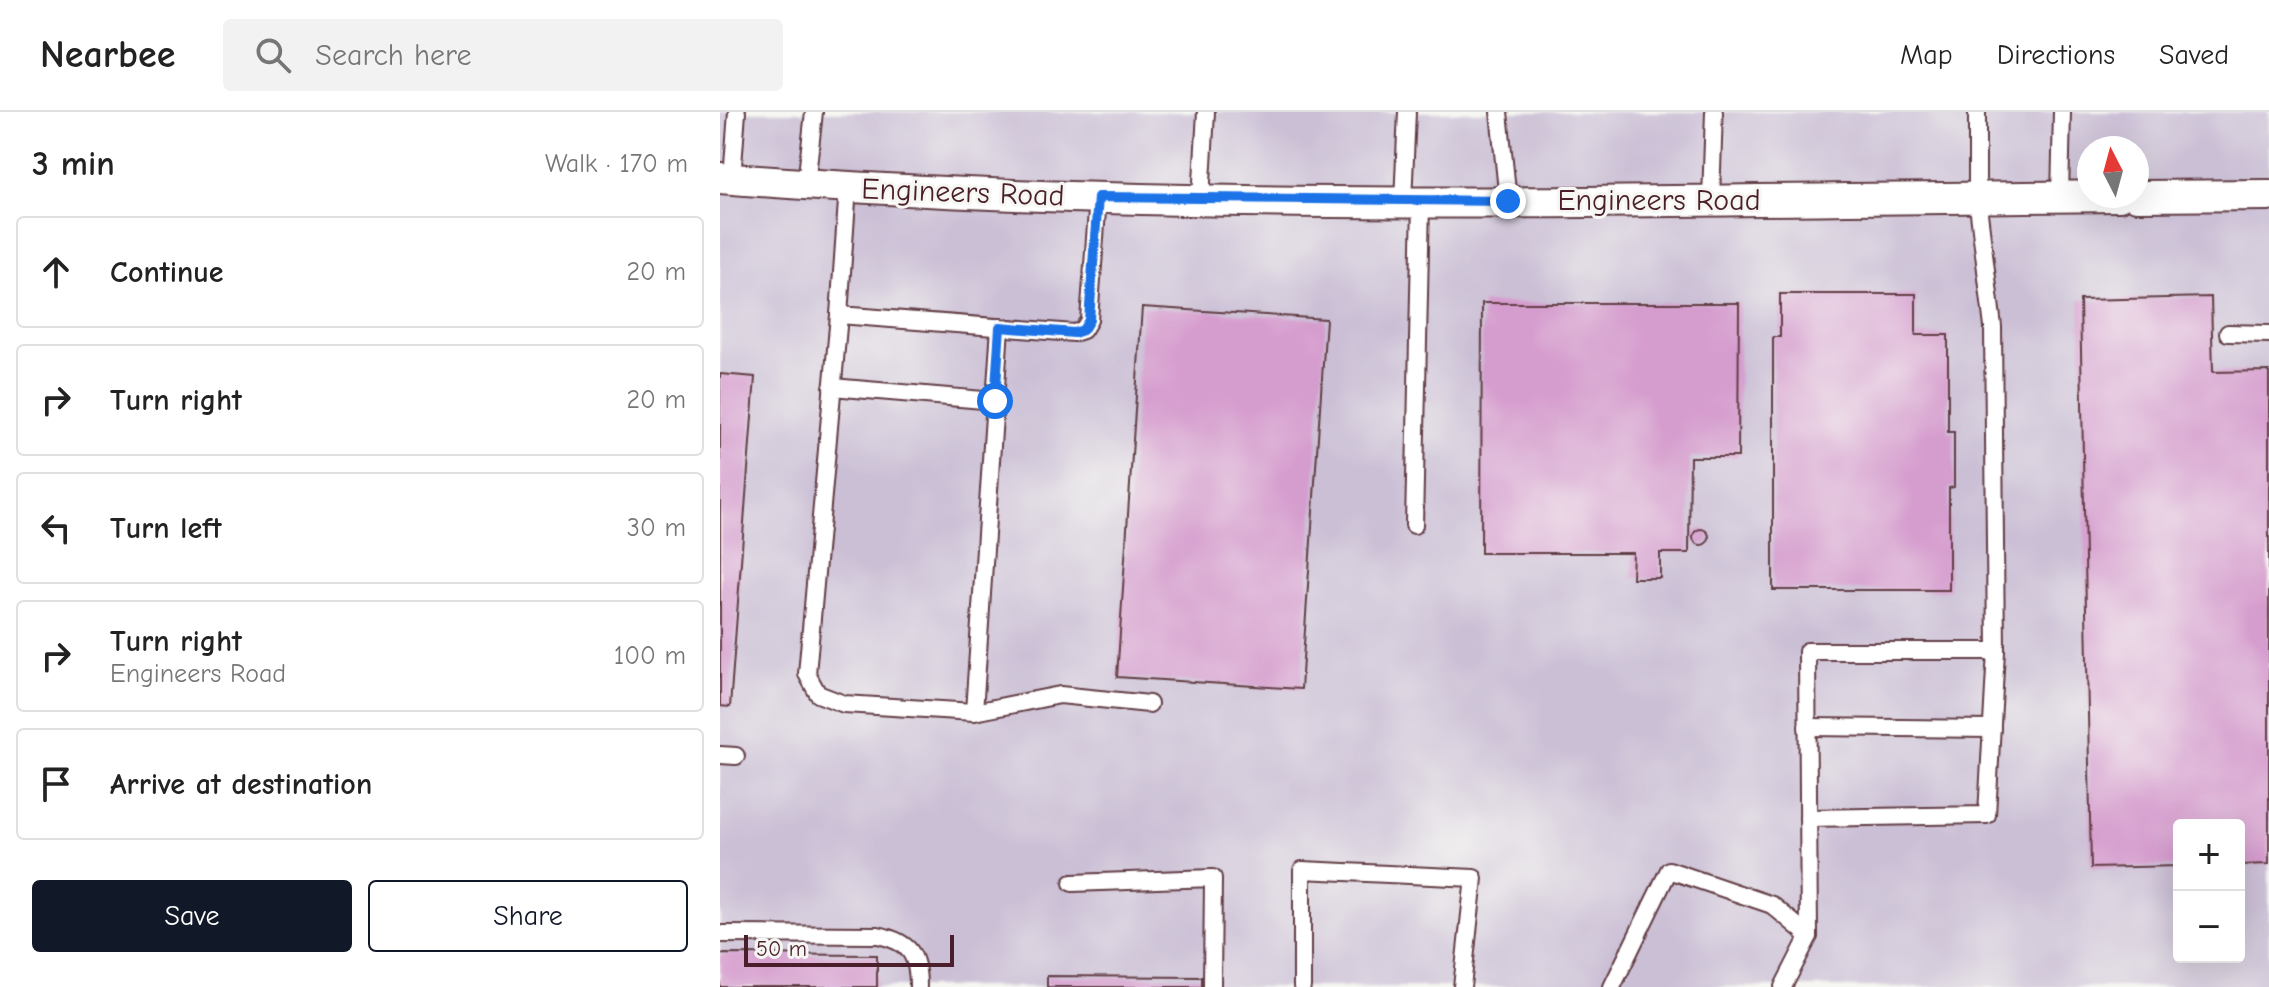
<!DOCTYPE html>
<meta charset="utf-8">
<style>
:root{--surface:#fff;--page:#f2f2f2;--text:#222;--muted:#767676;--line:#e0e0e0;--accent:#111827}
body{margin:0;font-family:"Comic Neue",sans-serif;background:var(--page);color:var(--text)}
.controls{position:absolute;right:24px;bottom:24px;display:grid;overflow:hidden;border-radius:8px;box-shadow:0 8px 32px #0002}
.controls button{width:72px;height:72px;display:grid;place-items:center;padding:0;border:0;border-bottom:2px solid var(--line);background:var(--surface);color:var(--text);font:40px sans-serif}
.compass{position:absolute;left:1357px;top:24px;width:72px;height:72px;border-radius:50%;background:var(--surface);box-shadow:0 8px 32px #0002;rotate:354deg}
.scale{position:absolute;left:24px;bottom:20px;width:210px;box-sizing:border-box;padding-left:8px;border:4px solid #4a1f2b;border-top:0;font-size:22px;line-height:28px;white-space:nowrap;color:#4a1f2b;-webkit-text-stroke:6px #f6f6f2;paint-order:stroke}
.stop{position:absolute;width:24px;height:24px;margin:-18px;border:6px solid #1a73e8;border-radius:50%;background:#fff}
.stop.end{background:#1a73e8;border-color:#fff;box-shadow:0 2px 8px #0008}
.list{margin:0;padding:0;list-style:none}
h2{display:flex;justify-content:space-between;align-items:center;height:104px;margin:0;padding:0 32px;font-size:34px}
h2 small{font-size:26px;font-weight:400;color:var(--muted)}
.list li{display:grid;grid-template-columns:52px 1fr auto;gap:24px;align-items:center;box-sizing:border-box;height:112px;margin:0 16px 16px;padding:0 16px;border:2px solid var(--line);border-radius:8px}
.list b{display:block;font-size:30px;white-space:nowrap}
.list p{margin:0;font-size:26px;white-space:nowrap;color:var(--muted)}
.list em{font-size:26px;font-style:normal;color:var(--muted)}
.actions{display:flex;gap:16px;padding:24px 32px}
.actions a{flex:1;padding:18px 0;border:2px solid var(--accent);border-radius:8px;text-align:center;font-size:28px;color:var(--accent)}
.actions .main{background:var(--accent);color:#fff}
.icon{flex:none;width:44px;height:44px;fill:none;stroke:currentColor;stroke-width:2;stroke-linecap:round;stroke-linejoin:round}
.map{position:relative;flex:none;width:1549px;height:875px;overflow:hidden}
header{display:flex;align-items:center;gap:48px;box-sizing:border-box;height:112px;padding:0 40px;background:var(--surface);border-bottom:2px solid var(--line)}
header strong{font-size:38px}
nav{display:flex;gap:44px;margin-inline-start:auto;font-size:28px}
.search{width:560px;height:72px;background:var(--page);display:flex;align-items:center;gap:20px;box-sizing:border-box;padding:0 28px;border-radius:8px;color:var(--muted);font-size:30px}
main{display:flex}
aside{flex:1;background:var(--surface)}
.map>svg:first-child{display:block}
</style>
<header>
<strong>Nearbee</strong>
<div class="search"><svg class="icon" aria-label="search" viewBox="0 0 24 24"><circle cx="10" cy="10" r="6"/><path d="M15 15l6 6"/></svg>Search here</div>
<nav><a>Map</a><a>Directions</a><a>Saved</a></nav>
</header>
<main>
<aside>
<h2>3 min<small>Walk · 170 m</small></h2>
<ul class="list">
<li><svg class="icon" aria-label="ahead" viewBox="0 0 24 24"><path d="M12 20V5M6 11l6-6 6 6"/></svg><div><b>Continue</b></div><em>20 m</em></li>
<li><svg class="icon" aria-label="right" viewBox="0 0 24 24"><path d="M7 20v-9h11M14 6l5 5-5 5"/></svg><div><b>Turn right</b></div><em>20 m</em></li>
<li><svg class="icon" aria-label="left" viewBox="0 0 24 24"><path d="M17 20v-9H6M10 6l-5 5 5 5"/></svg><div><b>Turn left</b></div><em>30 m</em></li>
<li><svg class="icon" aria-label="right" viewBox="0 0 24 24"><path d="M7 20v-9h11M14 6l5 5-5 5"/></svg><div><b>Turn right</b><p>Engineers Road</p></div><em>100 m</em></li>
<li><svg class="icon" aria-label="arrive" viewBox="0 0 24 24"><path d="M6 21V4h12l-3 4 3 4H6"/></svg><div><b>Arrive at destination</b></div></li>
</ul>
<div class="actions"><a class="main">Save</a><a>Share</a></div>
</aside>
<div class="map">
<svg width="1549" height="875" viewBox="0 0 1549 875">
<rect width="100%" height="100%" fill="#f6f6f2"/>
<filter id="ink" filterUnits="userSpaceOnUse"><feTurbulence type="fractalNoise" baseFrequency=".0125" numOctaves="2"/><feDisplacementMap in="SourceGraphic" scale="16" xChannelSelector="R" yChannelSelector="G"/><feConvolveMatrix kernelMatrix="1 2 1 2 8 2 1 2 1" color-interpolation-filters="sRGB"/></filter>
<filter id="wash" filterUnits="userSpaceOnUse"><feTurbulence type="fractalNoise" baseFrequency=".006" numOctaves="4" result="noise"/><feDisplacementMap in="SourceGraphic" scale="32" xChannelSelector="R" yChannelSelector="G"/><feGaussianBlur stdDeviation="1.8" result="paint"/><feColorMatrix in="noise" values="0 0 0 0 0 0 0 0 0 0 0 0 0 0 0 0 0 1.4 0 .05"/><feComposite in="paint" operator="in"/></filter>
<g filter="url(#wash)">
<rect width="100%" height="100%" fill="#ede7cf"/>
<!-- industrial -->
<path fill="#cbbfd5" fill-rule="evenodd" d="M0,0H1549V875H0ZM1369,36H1417V84H1369ZM1459,713H1519V845H1459Z"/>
<g id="blocks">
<!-- building -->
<g fill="#d59cce">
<polygon points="1060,182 1196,182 1196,223 1228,223 1228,320 1234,320 1234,375 1229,376 1229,478 1053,478 1053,225 1060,225"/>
<polygon points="1491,185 1493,260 1549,259 1549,752 1519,753 1519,713 1459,713 1459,754 1371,756 1360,188"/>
<polygon points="762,191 1019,191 1018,345 970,345 969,441 940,441 940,466 912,466 913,441 761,441"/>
<polygon points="422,195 606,207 581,577 397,565"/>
<polygon points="0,262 35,265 10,595 0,594"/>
<circle cx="981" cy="425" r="8"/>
<polygon points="0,842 157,843 157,875 0,875"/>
<polygon points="327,864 482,865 482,875 327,875"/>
</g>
</g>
</g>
<g filter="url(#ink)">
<use href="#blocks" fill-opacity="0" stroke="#623d44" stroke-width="2"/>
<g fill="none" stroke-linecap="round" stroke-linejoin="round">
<!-- service casing -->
<g stroke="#623d44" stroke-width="20">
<g id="service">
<polyline points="779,0 788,89"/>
<polyline points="12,67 17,0"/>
<polyline points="86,72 94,0"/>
<polyline points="128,75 119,203 354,221 363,218 369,208 378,85"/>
<polyline points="1340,85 1342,0"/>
<polyline points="481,87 486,0"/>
<polyline points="991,87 994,0"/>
<polyline points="683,90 687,0"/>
<polyline points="119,203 87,562 98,582 124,592 254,600 340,583 429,592"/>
<polyline points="1508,221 1549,222"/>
<polyline points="112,275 275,289"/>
<polyline points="694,413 701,90"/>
<polyline points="254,600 280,215"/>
<polyline points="1087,615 1272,617"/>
<polyline points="0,643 16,644"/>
<polyline points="1088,706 1267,703 1276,539"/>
<polyline points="352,771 493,766 492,875"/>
<path d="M0,822L158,823C189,830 198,841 198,875"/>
<polyline points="582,875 582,758 754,766 742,875"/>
<polyline points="892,875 949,758 1052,793 1089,824"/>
<polyline points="1063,875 1089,824 1087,539 1276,539 1273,215 1257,85 1257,0"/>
</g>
</g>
<!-- minor casing -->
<g stroke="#623d44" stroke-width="34">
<g id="minor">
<path d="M0,66C465,103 933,88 1399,84"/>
<polyline points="1417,84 1549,83"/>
</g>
</g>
<!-- service -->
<use href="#service" stroke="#fff" stroke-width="16"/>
<!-- minor -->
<use href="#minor" stroke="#fff" stroke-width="30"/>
</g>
</g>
<g fill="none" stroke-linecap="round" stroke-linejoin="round" filter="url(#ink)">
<!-- route -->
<polyline stroke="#1a73e8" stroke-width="10" points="275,289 280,215 354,221 363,218 369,208 378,85 788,89"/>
</g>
<g text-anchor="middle" stroke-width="6" stroke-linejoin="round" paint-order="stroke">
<!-- street labels -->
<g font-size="30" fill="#4a1f2b" stroke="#f6f6f2">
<text transform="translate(243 80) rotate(2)" y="10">Engineers Road</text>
<text x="939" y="98">Engineers Road</text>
</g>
</g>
</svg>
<div class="controls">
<button>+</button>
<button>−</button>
</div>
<svg class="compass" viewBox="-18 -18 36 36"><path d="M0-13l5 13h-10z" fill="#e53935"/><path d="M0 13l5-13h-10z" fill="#767676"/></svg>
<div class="scale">50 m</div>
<div class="stop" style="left:275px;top:289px"></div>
<div class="stop end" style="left:788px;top:89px"></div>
</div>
</main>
